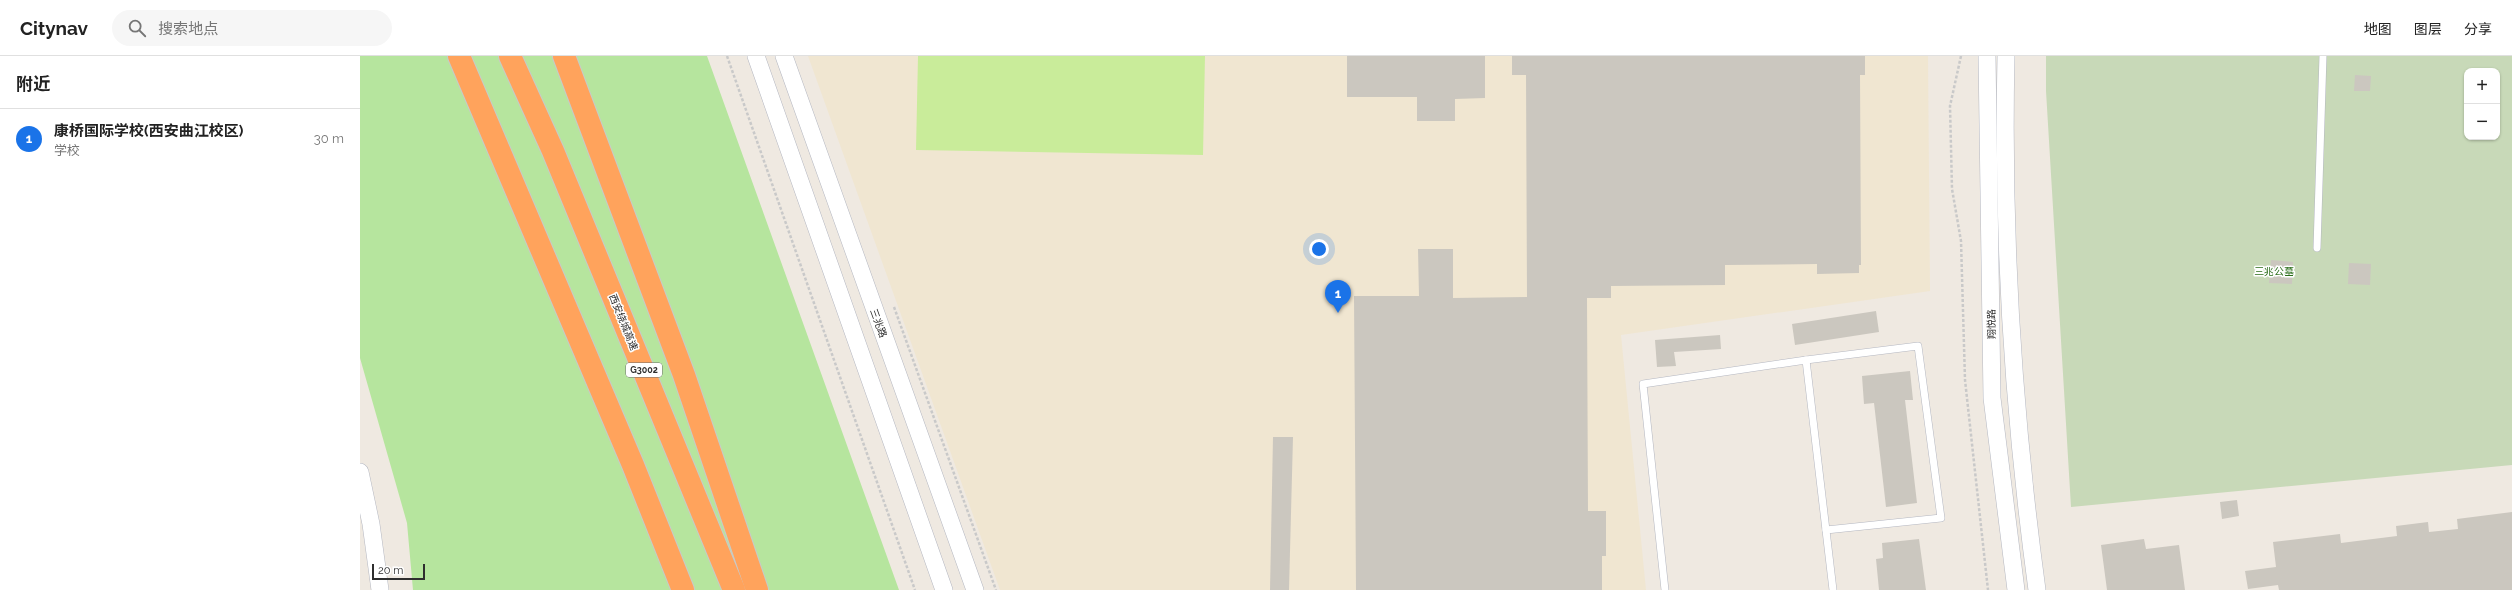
<!DOCTYPE html>
<html lang="zh">
<meta charset="utf-8">
<style>
:root{--surface:#fff;--page:#f6f6f6;--text:#222;--muted:#767676;--line:#e0e0e0;--accent:#1a73e8}
body{margin:0;font-family:Raleway,"Noto Sans SC",sans-serif;background:var(--page);color:var(--text)}
.controls{position:absolute;right:12px;top:12px;display:grid;overflow:hidden;border-radius:8px;box-shadow:0 1px 3px #0004}
.controls button{width:36px;height:36px;display:grid;place-items:center;padding:0;border:0;border-bottom:1px solid var(--line);background:var(--surface);color:var(--text);font:20px sans-serif}
.scale{position:absolute;left:12px;bottom:10px;width:53px;box-sizing:border-box;padding-left:4px;border:2px solid #2e2e2e;border-top:0;font-size:11px;line-height:14px;white-space:nowrap;color:#2e2e2e;-webkit-text-stroke:3px #fff;paint-order:stroke}
.you{position:absolute;left:959px;top:193px;width:14px;height:14px;margin:-10px;border:3px solid #fff;border-radius:50%;background:#1a73e8;box-shadow:0 0 0 6px #1a73e833}
.badge{display:grid;place-items:center;width:26px;height:26px;border-radius:50%;background:var(--accent);color:#fff;font-size:13px;font-weight:700}
.pin{position:absolute;translate:-50% -33px;filter:drop-shadow(0 1px 2px #0008)}
.pin::after{content:'';position:absolute;top:21px;width:14px;height:12px;background:inherit;clip-path:polygon(0 0,100% 0,50% 100%)}
.list{margin:0;padding:0;list-style:none}
h2{display:flex;justify-content:space-between;align-items:center;height:52px;margin:0;padding:0 16px;font-size:17px}
h2 small{font-size:13px;font-weight:400;color:var(--muted)}
.list li{display:grid;grid-template-columns:26px 1fr auto;gap:12px;align-items:center;box-sizing:border-box;height:60px;padding:0 16px;border-top:1px solid var(--line)}
.list b{display:block;font-size:15px;white-space:nowrap}
.list p{margin:0;font-size:13px;white-space:nowrap;color:var(--muted)}
.list em{font-size:13px;font-style:normal;color:var(--muted)}
.icon{flex:none;width:22px;height:22px;fill:none;stroke:currentColor;stroke-width:2;stroke-linecap:round;stroke-linejoin:round}
.map{position:relative;flex:none;width:2152px;height:534px;overflow:hidden}
header{display:flex;align-items:center;gap:24px;box-sizing:border-box;height:56px;padding:0 20px;background:var(--surface);border-bottom:1px solid var(--line)}
header strong{font-size:19px}
nav{display:flex;gap:22px;margin-inline-start:auto;font-size:14px}
.search{width:280px;height:36px;background:var(--page);display:flex;align-items:center;gap:10px;box-sizing:border-box;padding:0 14px;border-radius:22px;color:var(--muted);font-size:15px}
main{display:flex}
aside{flex:1;background:var(--surface)}
.map>svg:first-child{display:block}
</style>
<header>
<strong>Citynav</strong>
<div class="search"><svg class="icon" aria-label="search" viewBox="0 0 24 24"><circle cx="10" cy="10" r="6"/><path d="M15 15l6 6"/></svg>搜索地点</div>
<nav><a>地图</a><a>图层</a><a>分享</a></nav>
</header>
<main>
<aside>
<h2>附近<small></small></h2>
<ul class="list">
<li><span class="badge">1</span><div><b>康桥国际学校(西安曲江校区)</b><p>学校</p></div><em>30 m</em></li>
</ul>
</aside>
<div class="map">
<svg width="2152" height="534" viewBox="0 0 2152 534">
<rect width="100%" height="100%" fill="#efe9e1"/>
<!-- education -->
<polygon fill="#f0e6d1" points="448,0 1568,0 1570,235 1261,279 1286,534 640,534"/>
<!-- green -->
<polygon fill="#b6e59e" points="0,0 347,0 539,534 53,534 47,467 0,302"/>
<!-- cemetery -->
<path fill="#c8d9b8" fill-rule="evenodd" d="M1686,0H2152V409L1711,451L1686,35ZM2107,15H2137V81H2107Z"/>
<!-- pitch -->
<polygon fill="#c9ec9a" points="558,0 845,0 843,99 556,94"/>
<!-- building -->
<g fill="#cbc7bf">
<polygon points="987,0 1125,0 1125,42 1095,43 1095,65 1057,65 1057,41 987,41"/>
<polygon points="1152,0 1505,0 1505,19 1500,19 1501,209 1499,209 1499,217 1457,218 1457,208 1365,209 1365,229 1251,230 1251,242 1227,242 1228,455 1246,455 1246,500 1242,500 1242,534 996,534 994,240 1059,240 1058,193 1093,193 1093,242 1167,241 1166,19 1152,19"/>
<polygon points="1995,19 2011,20 2010,35 1994,35"/>
<polygon points="1911,204 1933,206 1932,228 1909,227"/>
<polygon points="1989,207 2011,208 2010,229 1988,228"/>
<polygon points="1516,255 1519,276 1435,289 1432,268"/>
<polygon points="1360,279 1361,293 1314,296 1316,310 1297,311 1295,284"/>
<polygon points="1550,315 1553,344 1545,344 1557,447 1526,451 1514,347 1504,348 1502,320"/>
<polygon points="913,381 933,381 929,534 910,534"/>
<polygon points="1877,444 1879,460 1862,463 1860,446"/>
<polygon points="2152,456 2152,534 1919,534 1918,529 1888,533 1885,515 1916,511 1913,486 1980,478 1981,487 2037,480 2036,470 2068,466 2069,476 2098,473 2097,463"/>
<polygon points="1559,483 1566,534 1519,534 1516,503 1523,502 1522,487"/>
<polygon points="1784,483 1786,493 1819,489 1825,534 1747,534 1741,489"/>
</g>
<g fill="none" stroke-linecap="round" stroke-linejoin="round">
<!-- service casing -->
<g stroke="#b4b7c1" stroke-width="8">
<g id="service">
<polyline points="1957,192 1963,0"/>
<polyline points="1446,304 1558,290 1581,462 1466,474"/>
<polyline points="1305,534 1283,328 1446,304 1473,534"/>
</g>
</g>
<!-- tertiary casing -->
<g stroke="#b4b7c1" stroke-width="18">
<g id="tertiary">
<polyline points="396,0 584,534"/>
<polyline points="424,0 615,534"/>
<polyline points="1627,0 1632,342 1656,534"/>
<path d="M1646,0C1642,179 1653,357 1677,534"/>
<polyline points="0,416 11,468 20,534"/>
</g>
</g>
<!-- motorway casing -->
<g stroke="#c9c9c9" stroke-width="24">
<g id="motorway">
<polyline points="99,0 273,409 323,534"/>
<polyline points="150,0 193,95 374,534"/>
<polyline points="204,0 324,319 397,534"/>
</g>
</g>
<!-- path -->
<g stroke="#c9c9c9" stroke-width="2.5" stroke-dasharray="3 2" stroke-linecap="butt">
<polyline points="367,0 555,534"/>
<polyline points="1601,0 1590,50 1592,133 1601,185 1605,324 1628,534"/>
<polyline points="534,251 636,534"/>
</g>
<!-- service -->
<use href="#service" stroke="#fff" stroke-width="7"/>
<!-- tertiary -->
<use href="#tertiary" stroke="#fff" stroke-width="17"/>
<!-- motorway -->
<use href="#motorway" stroke="#ffa35c" stroke-width="22"/>
</g>
<g text-anchor="middle" stroke-width="3" stroke-linejoin="round" paint-order="stroke">
<!-- shield labels -->
<rect fill="#fff" stroke="#6d6d6d" stroke-width="1" x="266" y="307" width="36" height="14" rx="3"/>
<g font-size="9" font-weight="bold" fill="#2e2e2e">
<text x="284" y="317">G3002</text>
</g>
<!-- park labels -->
<g font-size="10" fill="#2c6e1b" stroke="#fff">
<text x="1914" y="219">三兆公墓</text>
</g>
<!-- street labels -->
<g font-size="10" fill="#2e2e2e" stroke="#fff">
<text transform="translate(264 266) rotate(68)" y="4">西安绕城高速</text>
<text transform="translate(519 267) rotate(70)" y="4">三兆路</text>
<text transform="translate(1631 268) rotate(-91)" y="4">翔悦路</text>
</g>
</g>
</svg>
<div class="controls">
<button>+</button>
<button>−</button>
</div>
<div class="scale">20 m</div>
<div class="you"></div>
<div class="pin badge" style="left:978px;top:257px">1</div>
</div>
</main>
